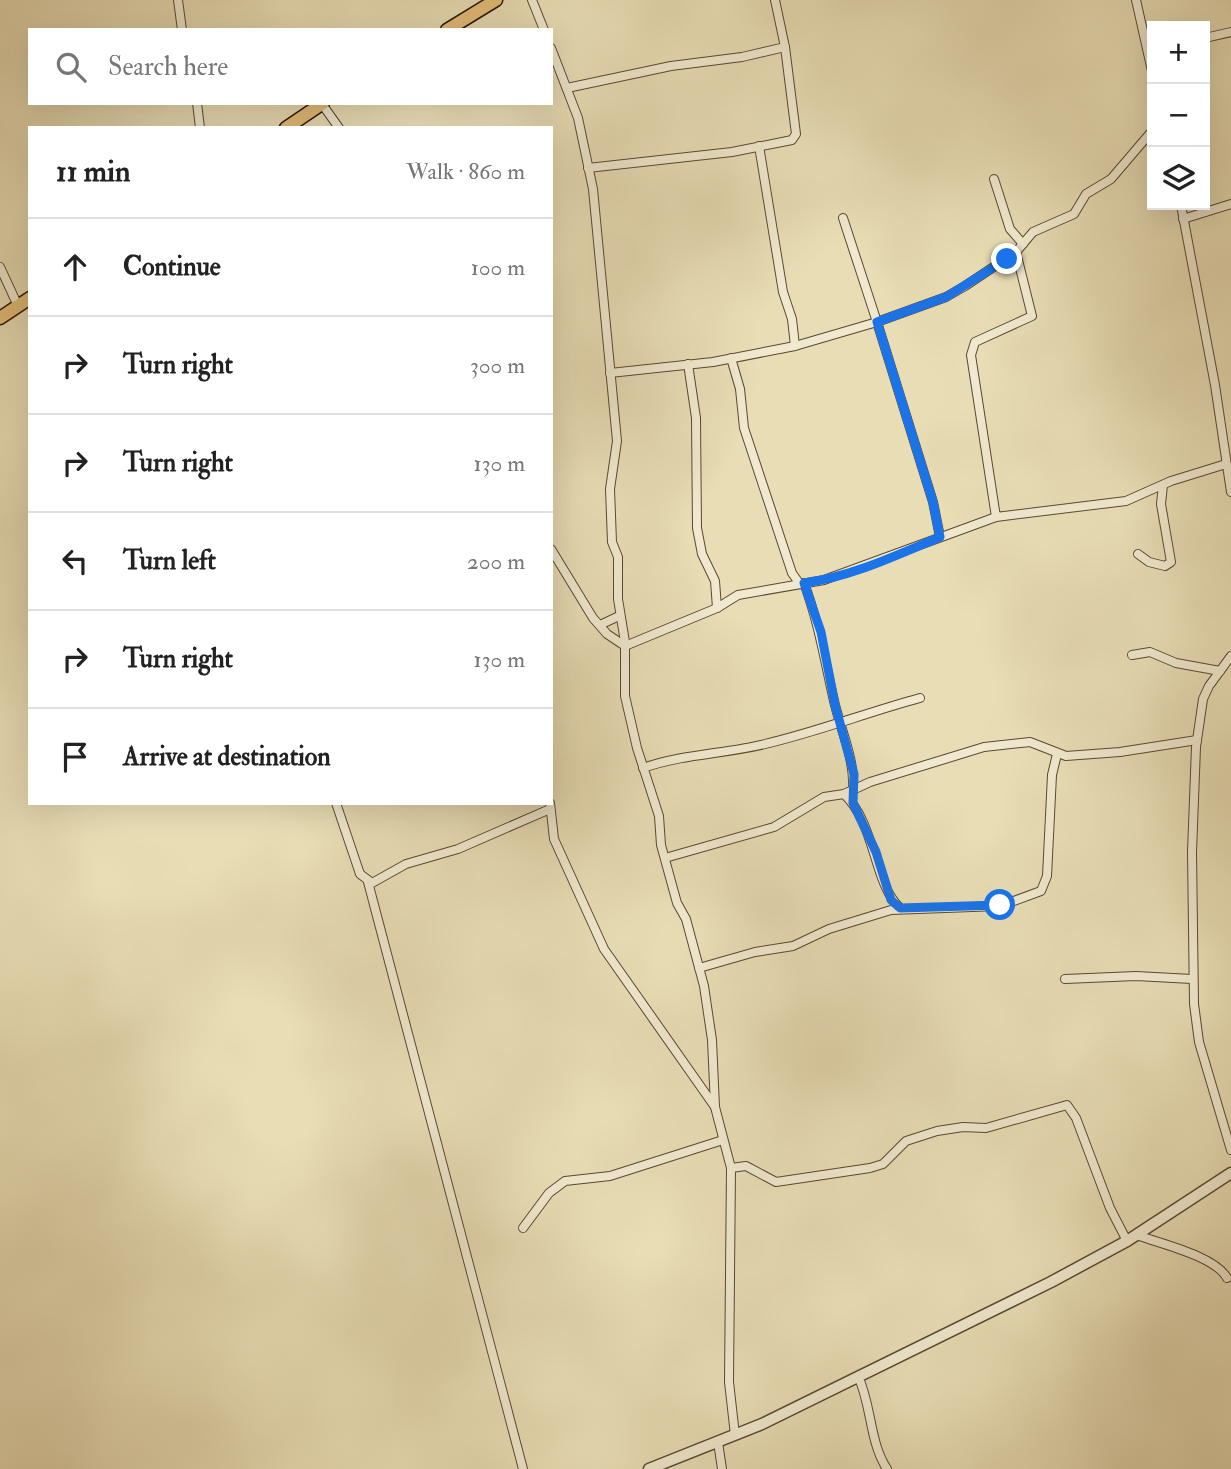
<!DOCTYPE html>
<meta charset="utf-8">
<style>
:root{--surface:#fff;--page:#f6f6f6;--text:#222;--muted:#767676;--line:#e0e0e0}
body{margin:0;font-family:"IM FELL Double Pica",serif;background:var(--page);color:var(--text)}
.controls{position:absolute;right:21px;top:21px;display:grid;overflow:hidden;border-radius:0px;box-shadow:0 7px 28px #0002}
.controls button{width:63px;height:63px;display:grid;place-items:center;padding:0;border:0;border-bottom:2px solid var(--line);background:var(--surface);color:var(--text);font:35px sans-serif}
.stop{position:absolute;width:21px;height:21px;margin:-16px;border:5px solid #1a73e8;border-radius:50%;background:#fff}
.stop.end{background:#1a73e8;border-color:#fff;box-shadow:0 2px 7px #0008}
.list{margin:0;padding:0;list-style:none}
h2{display:flex;justify-content:space-between;align-items:center;height:91px;margin:0;padding:0 28px;font-size:30px}
h2 small{font-size:23px;font-weight:400;color:var(--muted)}
.list li{display:grid;grid-template-columns:46px 1fr auto;gap:21px;align-items:center;box-sizing:border-box;height:98px;padding:0 28px;border-top:2px solid var(--line)}
.list b{display:block;font-size:26px;white-space:nowrap}
.list em{font-size:23px;font-style:normal;color:var(--muted)}
.icon{flex:none;width:38px;height:38px;fill:none;stroke:currentColor;stroke-width:2;stroke-linecap:round;stroke-linejoin:round}
.map{position:relative;flex:none;width:1231px;height:1469px;overflow:hidden}
.search{position:absolute;background:var(--surface);box-shadow:0 7px 28px #0002;left:28px;top:28px;width:525px;height:77px;display:flex;align-items:center;gap:18px;box-sizing:border-box;padding:0 24px;border-radius:0px;color:var(--muted);font-size:26px}
.panel{position:absolute;background:var(--surface);box-shadow:0 7px 28px #0002;left:28px;top:126px;width:525px;height:679px;border-radius:0px}
.map>svg:first-child{display:block}
</style>
<div class="map">
<svg width="1231" height="1469" viewBox="0 0 1231 1469">
<rect width="100%" height="100%" fill="#e8ddb5"/>
<filter id="stains"><feTurbulence type="fractalNoise" baseFrequency=".00286" numOctaves="4"/><feColorMatrix values="0 0 0 0 .2 0 0 0 0 .09 0 0 0 0 .02 0 0 0 .5 -.17"/></filter>
<radialGradient id="worn" r=".72"><stop offset=".6" stop-color="#630" stop-opacity="0"/><stop offset="1" stop-color="#630" stop-opacity=".3"/></radialGradient>
<g fill="none" stroke-linecap="round" stroke-linejoin="round">
<!-- minor casing -->
<g stroke="#5a4831" stroke-width="10">
<g id="minor">
<polyline points="178,0 182,30"/>
<polyline points="532,0 544,30"/>
<polyline points="1136,0 1152,71"/>
<polyline points="1205,38 1231,32"/>
<polyline points="551,48 578,118 593,189 617,441 610,489 612,542 618,557 618,599 625,642 625,696 637,748 659,816 661,845 677,903 686,919 704,986 712,1040 715,1107 731,1168 729,1382 735,1435"/>
<polyline points="567,88 671,66 742,57 785,47 775,0"/>
<polyline points="197,103 200,128"/>
<polyline points="322,104 339,128"/>
<polyline points="759,146 783,292 792,319 795,346"/>
<polyline points="588,168 732,152 792,140 796,134 785,47"/>
<polyline points="994,179 1010,229 1023,244"/>
<polyline points="1181,205 1215,385 1231,492"/>
<polyline points="843,218 877,322 946,297 965,286 1016,252 1033,232 1074,214 1086,194 1111,179 1152,131"/>
<polyline points="1183,219 1231,204"/>
<polyline points="1016,252 1032,316 975,342 971,355 996,517 1126,501 1171,481 1226,464"/>
<polyline points="0,267 18,306"/>
<polyline points="731,358 740,389 744,428 792,573 799,583"/>
<polyline points="688,364 696,418 697,528 702,554 715,581 717,608"/>
<polyline points="610,373 713,362 795,346 877,322 933,502 940,537"/>
<polyline points="551,549 593,618 607,634 625,646 717,608 738,595 824,580 996,517"/>
<polyline points="1138,554 1149,562 1165,566 1171,562 1161,504 1163,485"/>
<path d="M804,583C819,623 825,663 835,705C842,733 855,761 853,790"/>
<polyline points="600,625 619,616"/>
<polyline points="1132,655 1150,652 1176,663 1220,671"/>
<polyline points="1231,656 1209,686 1203,699 1196,747 1192,852 1194,1004 1199,1042 1231,1150"/>
<path d="M643,768C683,754 724,754 765,744C817,732 868,712 920,698"/>
<path d="M844,794C876,824 873,883 900,908"/>
<polyline points="336,803 360,874 372,883 406,864 458,849 550,809"/>
<polyline points="550,803 554,839 604,949 715,1107"/>
<polyline points="665,858 774,827 824,797 844,794 870,782 984,747 1030,742 1066,756 1120,752 1197,740"/>
<polyline points="368,882 523,1469"/>
<polyline points="699,968 755,952 793,946 829,929 891,910 1000,906 1041,891 1047,876 1052,775 1057,754"/>
<polyline points="1065,979 1136,976 1192,979"/>
<polyline points="731,1168 746,1166 776,1182 870,1168 883,1164 906,1141 937,1131 963,1127 986,1128 1067,1105 1076,1118 1110,1208 1127,1241"/>
<polyline points="523,1228 549,1193 565,1181 610,1176 723,1140"/>
<path d="M1137,1235C1161,1244 1215,1256 1227,1278"/>
<path d="M858,1376C872,1406 869,1441 887,1469"/>
<polyline points="718,1442 722,1469"/>
</g>
</g>
<!-- tertiary casing -->
<g stroke="#5a4831" stroke-width="13">
<polyline id="tertiary" points="649,1469 762,1424 1051,1282 1127,1241 1231,1173"/>
</g>
<!-- primary casing -->
<g stroke="#2b1605" stroke-width="15">
<g id="primary">
<polyline points="447,30 496,0"/>
<polyline points="286,128 323,103"/>
<polyline points="0,318 30,298"/>
</g>
</g>
<!-- minor -->
<use href="#minor" stroke="#f0e9cf" stroke-width="8"/>
<!-- tertiary -->
<use href="#tertiary" stroke="#f0e9cf" stroke-width="10"/>
<!-- primary -->
<use href="#primary" stroke="#e4be7a" stroke-width="12"/>
</g>
<g fill="none" stroke-linecap="round" stroke-linejoin="round">
<!-- route -->
<path stroke="#1a73e8" stroke-width="9" d="M1000,905L900,908L891,900L876,852L853,803L854,774L835,705L821,632L804,583C851,577 897,555 940,537L933,502L877,322L946,297L1007,259"/>
</g>
<rect width="100%" height="100%" filter="url(#stains)"/>
<rect width="100%" height="100%" fill="url(#worn)"/>
</svg>
<div class="controls">
<button>+</button>
<button>−</button>
<button><svg class="icon" aria-label="layers" viewBox="0 0 24 24"><path d="M12 4l9 5-9 5-9-5zM3 14l9 5 9-5"/></svg></button>
</div>
<div class="stop" style="left:1000px;top:905px"></div>
<div class="stop end" style="left:1007px;top:259px"></div>
<div class="search"><svg class="icon" aria-label="search" viewBox="0 0 24 24"><circle cx="10" cy="10" r="6"/><path d="M15 15l6 6"/></svg>Search here</div>
<section class="panel">
<h2>11 min<small>Walk · 860 m</small></h2>
<ul class="list">
<li><svg class="icon" aria-label="ahead" viewBox="0 0 24 24"><path d="M12 20V5M6 11l6-6 6 6"/></svg><div><b>Continue</b></div><em>100 m</em></li>
<li><svg class="icon" aria-label="right" viewBox="0 0 24 24"><path d="M7 20v-9h11M14 6l5 5-5 5"/></svg><div><b>Turn right</b></div><em>300 m</em></li>
<li><svg class="icon" aria-label="right" viewBox="0 0 24 24"><path d="M7 20v-9h11M14 6l5 5-5 5"/></svg><div><b>Turn right</b></div><em>130 m</em></li>
<li><svg class="icon" aria-label="left" viewBox="0 0 24 24"><path d="M17 20v-9H6M10 6l-5 5 5 5"/></svg><div><b>Turn left</b></div><em>200 m</em></li>
<li><svg class="icon" aria-label="right" viewBox="0 0 24 24"><path d="M7 20v-9h11M14 6l5 5-5 5"/></svg><div><b>Turn right</b></div><em>130 m</em></li>
<li><svg class="icon" aria-label="arrive" viewBox="0 0 24 24"><path d="M6 21V4h12l-3 4 3 4H6"/></svg><div><b>Arrive at destination</b></div></li>
</ul>
</section>
</div>
